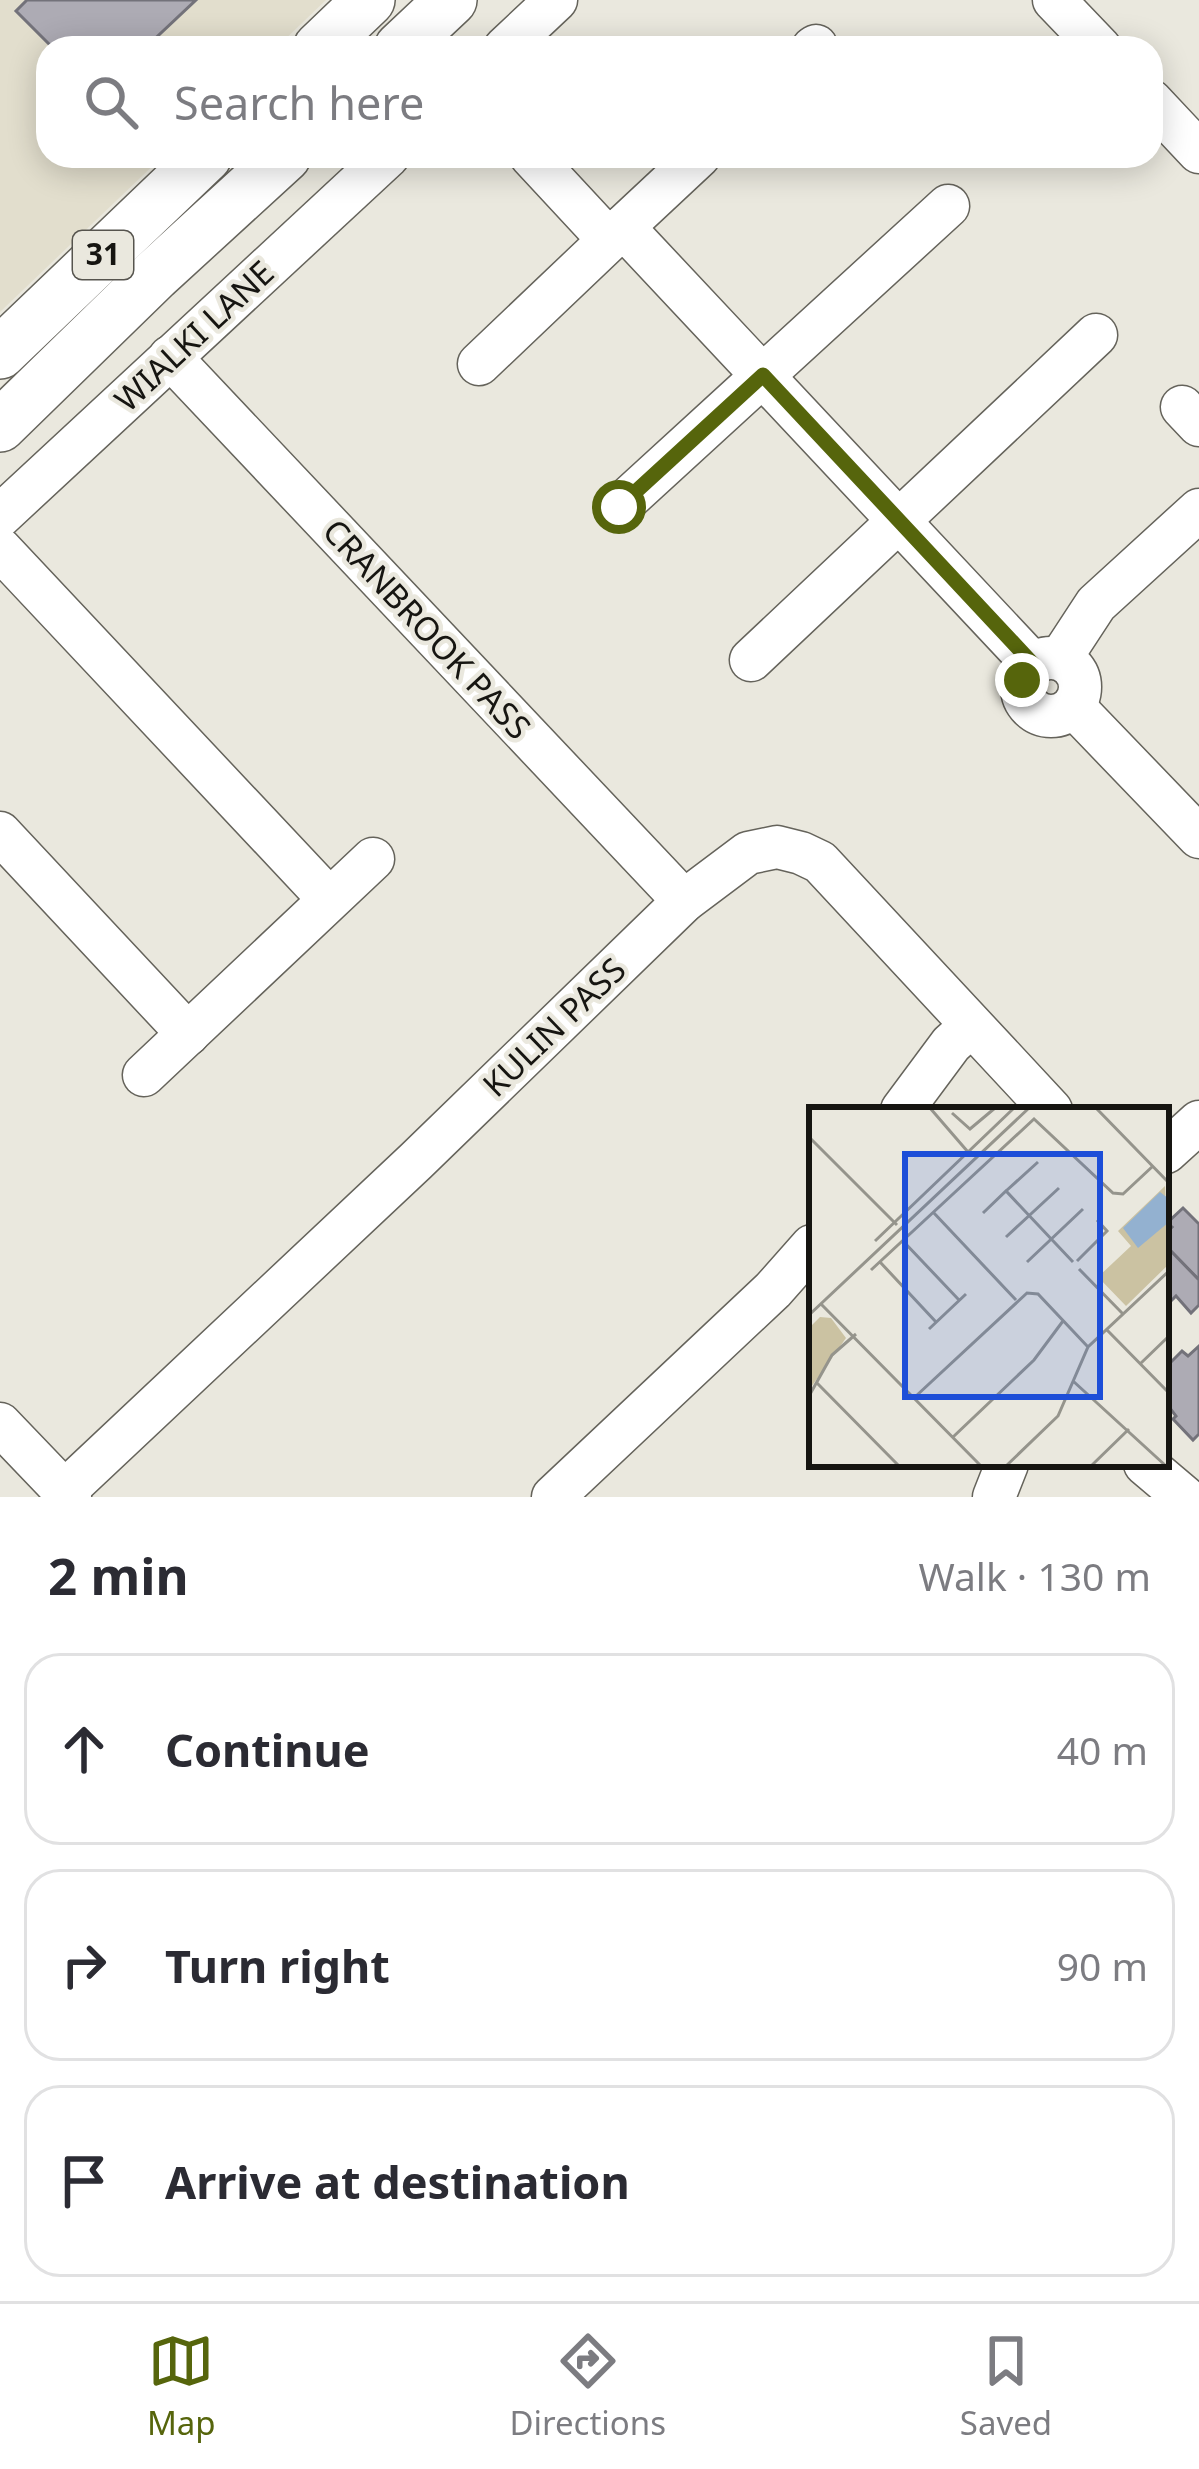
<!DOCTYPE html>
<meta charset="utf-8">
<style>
:root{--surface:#fff;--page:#f2f2f3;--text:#2b2b33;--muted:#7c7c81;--line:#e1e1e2;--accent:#56650c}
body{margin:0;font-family:"Noto Sans",sans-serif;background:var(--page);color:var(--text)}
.stop{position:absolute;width:36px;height:36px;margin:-27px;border:9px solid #56650c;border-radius:50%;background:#fff}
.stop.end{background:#56650c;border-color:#fff;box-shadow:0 3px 12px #0008}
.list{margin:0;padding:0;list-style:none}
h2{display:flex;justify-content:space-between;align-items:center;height:156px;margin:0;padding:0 48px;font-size:51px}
h2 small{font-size:39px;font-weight:400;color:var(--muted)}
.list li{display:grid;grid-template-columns:78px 1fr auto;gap:36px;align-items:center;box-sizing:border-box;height:192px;margin:0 24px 24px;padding:0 24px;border:3px solid var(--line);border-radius:36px}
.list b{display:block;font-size:45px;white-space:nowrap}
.list em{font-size:39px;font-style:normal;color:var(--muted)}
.icon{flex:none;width:66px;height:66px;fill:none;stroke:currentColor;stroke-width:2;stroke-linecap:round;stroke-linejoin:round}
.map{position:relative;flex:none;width:1199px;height:1497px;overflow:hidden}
.search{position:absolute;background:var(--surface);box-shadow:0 6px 30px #0003;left:36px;right:36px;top:36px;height:132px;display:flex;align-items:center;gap:30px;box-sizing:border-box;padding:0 42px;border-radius:36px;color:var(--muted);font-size:45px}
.sheet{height:804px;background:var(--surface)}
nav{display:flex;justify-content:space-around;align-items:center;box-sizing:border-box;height:168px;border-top:3px solid var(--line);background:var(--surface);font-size:33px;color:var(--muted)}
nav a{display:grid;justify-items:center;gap:6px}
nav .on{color:var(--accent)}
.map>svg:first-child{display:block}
</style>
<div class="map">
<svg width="1199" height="1497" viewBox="0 0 1199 1497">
<rect width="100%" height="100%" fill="#eae8de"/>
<!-- built -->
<polygon fill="#e2decd" points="0,0 326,0 276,48 48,48 48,156 163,156 0,312"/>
<!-- building -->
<g fill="#adabb4" stroke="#73727a" stroke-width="3">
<polygon points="27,0 196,0 145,48 53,48 16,11"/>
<polygon points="1183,1208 1199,1224 1199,1280 1166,1246 1166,1233 1172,1227 1167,1223"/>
<polygon points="1166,1246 1199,1280 1199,1305 1191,1313 1176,1296 1168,1304 1166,1302"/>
<polygon points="1199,1346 1199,1434 1193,1440 1173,1419 1176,1416 1166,1403 1166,1367 1182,1351 1188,1356"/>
</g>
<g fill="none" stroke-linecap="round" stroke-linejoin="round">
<!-- minor casing -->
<g stroke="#65635b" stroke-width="45">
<g id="minor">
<polyline points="1054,0 1100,48"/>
<polyline points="505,48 556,0"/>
<polyline points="813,48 816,46"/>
<polyline points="1151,101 1199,152"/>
<polyline points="531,156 609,240"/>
<polyline points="623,227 699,156"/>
<polyline points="170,357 684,901"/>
<polyline points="479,364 623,227 1033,664"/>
<polyline points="1182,407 1199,425"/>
<polyline points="619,507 948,206"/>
<polyline points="0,516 388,156"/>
<polyline points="0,549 329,899"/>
<circle cx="1051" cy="687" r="29"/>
<polyline points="1060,659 1096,604 1199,510"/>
<polyline points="751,660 1096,335"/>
<polyline points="1074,707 1199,837"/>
<polyline points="0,833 188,1034"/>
<polyline points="144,1075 373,859"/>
<polyline points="902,1110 951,1044 971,1026"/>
<polyline points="1166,1152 1199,1122"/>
<polyline points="0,1424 70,1497"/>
<polyline points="1145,1464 1184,1497"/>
<polyline points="65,1491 416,1161 684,901 748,853 777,847 801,853 820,862 1051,1110"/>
<polyline points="553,1497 773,1290 812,1246"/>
<polyline points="994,1497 1007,1464"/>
</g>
</g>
<!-- major casing -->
<g stroke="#65635b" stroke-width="54">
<g id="major">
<polyline points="319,48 369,0"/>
<polyline points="400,48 451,0"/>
<polyline points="0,353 206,156"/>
<polyline points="0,426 155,275 285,156"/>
</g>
</g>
<!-- minor -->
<use href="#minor" stroke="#fff" stroke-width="42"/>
<!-- major -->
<use href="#major" stroke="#fff" stroke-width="51"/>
</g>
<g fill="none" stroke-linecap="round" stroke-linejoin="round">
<!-- route -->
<polyline stroke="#56650c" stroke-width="15" points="619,507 763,375 1033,664 1022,680"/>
</g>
<g text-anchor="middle" stroke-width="9" stroke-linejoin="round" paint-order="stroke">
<!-- shield labels -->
<rect fill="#eae8de" stroke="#56544e" stroke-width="3" x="73" y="231" width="60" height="48" rx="9"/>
<g font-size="30" font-weight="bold" fill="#161511">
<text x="103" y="265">31</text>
</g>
<!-- street labels -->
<g font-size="33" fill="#161511" stroke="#eae8de">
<text transform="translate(194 336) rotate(-43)" y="12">WIALKI LANE</text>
<text transform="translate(427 629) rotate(47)" y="12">CRANBROOK PASS</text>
<text transform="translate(554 1027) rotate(-44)" y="12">KULIN PASS</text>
</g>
</g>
<!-- overview -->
<g transform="translate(809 1107)">
<rect width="360" height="360" fill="#eae8de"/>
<path d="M356,79L360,157L317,199L289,170L322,139L309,124ZM11,210L22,211L37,231L0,283V221Z" fill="#cbc2a2"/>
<path d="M351,85L360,92V115L329,141L314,121Z" fill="#93b1d0"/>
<path fill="none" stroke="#95948c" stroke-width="3" d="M121,1L159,45M287,1L360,76M143,6L161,22L186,1M0,30L88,118M197,84L229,55M124,105L207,193M174,106L197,84L264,155M197,130L250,81M66,134L205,1M94,134L150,193M268,154L298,124L288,113M71,155L127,215M218,155L274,102M270,162L314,207M62,163L225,12L304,86L314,87L344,59M12,197L172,359M0,208L220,1M120,222L157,187M298,223L360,286M331,257L360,229M264,274L357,359M7,275L90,359M0,289L23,248L47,227M107,289L218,186L229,187L279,240M144,330L225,253L254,214M197,359L249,309L279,240L360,164M282,359L320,322"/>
<path fill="#1d4ed8" fill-opacity="0.15" stroke="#1d4ed8" stroke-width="6" d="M96,47H291V290H96Z"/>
<rect width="360" height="360" fill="none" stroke="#161511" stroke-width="6"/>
</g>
</svg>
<div class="stop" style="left:619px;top:507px"></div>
<div class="stop end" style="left:1022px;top:680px"></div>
<div class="search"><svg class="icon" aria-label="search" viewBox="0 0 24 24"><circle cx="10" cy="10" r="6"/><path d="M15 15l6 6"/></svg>Search here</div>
</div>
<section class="sheet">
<h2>2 min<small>Walk · 130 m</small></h2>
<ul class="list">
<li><svg class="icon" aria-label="ahead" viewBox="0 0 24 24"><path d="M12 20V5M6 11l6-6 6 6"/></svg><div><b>Continue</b></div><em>40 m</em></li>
<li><svg class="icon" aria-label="right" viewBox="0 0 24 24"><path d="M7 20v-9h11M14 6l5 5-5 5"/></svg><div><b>Turn right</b></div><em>90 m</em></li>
<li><svg class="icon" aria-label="arrive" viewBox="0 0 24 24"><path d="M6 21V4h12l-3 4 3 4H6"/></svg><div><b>Arrive at destination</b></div></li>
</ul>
</section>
<nav>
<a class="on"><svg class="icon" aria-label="map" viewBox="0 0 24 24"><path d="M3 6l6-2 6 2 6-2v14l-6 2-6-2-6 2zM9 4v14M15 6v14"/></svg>Map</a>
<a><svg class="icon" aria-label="directions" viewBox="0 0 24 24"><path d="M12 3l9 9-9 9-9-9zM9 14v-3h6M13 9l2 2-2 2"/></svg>Directions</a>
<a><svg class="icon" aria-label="saved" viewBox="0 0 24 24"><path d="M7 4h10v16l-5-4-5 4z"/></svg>Saved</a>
</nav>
